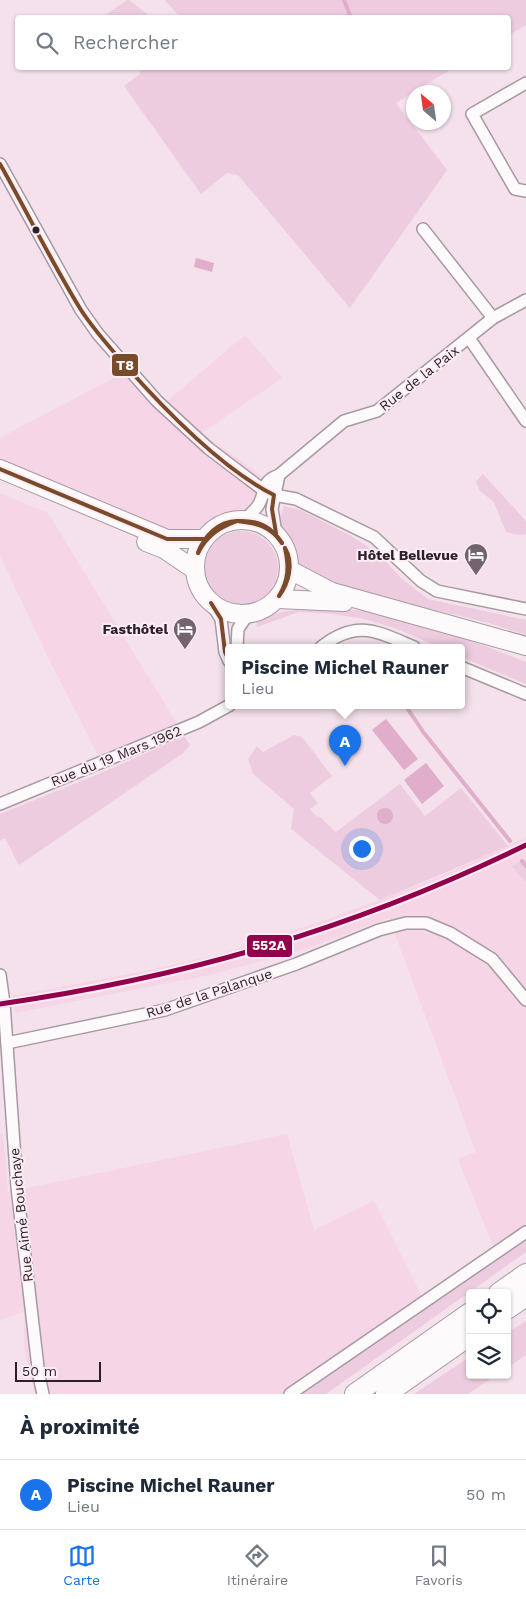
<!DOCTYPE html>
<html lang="fr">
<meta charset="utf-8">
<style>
:root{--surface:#fff;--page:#f2f2f3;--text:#1f2937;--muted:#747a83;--line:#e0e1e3;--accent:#1a73e8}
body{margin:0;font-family:"Work Sans",sans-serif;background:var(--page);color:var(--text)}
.controls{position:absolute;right:15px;bottom:15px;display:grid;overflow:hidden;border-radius:5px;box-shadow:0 1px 4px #0004}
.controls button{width:45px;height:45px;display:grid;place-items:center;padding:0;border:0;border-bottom:1px solid var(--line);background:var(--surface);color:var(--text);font:25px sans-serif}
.compass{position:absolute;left:406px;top:85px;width:45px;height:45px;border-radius:50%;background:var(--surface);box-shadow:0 1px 4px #0004;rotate:331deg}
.scale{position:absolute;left:15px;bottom:12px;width:86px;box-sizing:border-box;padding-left:5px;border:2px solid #2c1f27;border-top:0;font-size:14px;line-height:18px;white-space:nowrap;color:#2c1f27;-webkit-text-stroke:4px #fcedf5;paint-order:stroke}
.you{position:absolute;left:361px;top:848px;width:18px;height:18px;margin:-12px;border:4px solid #fff;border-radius:50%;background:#1a73e8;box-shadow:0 0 0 8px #1a73e833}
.badge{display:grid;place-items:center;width:32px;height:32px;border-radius:50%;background:var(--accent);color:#fff;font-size:16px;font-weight:700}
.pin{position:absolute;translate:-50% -41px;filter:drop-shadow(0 1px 2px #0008)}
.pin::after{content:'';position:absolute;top:26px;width:18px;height:15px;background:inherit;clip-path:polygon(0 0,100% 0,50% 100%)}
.popup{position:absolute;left:225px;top:644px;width:240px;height:65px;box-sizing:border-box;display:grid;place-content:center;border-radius:5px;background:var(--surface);filter:drop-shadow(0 1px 4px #0005);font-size:16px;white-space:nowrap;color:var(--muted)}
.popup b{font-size:19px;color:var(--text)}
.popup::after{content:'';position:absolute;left:50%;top:100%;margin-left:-10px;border:10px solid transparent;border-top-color:var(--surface)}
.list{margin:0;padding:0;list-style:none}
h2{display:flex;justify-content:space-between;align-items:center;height:65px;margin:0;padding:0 20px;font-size:21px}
h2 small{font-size:16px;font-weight:400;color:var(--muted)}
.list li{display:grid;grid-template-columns:32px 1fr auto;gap:15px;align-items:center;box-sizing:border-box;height:70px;padding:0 20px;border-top:1px solid var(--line)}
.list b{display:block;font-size:19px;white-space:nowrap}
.list p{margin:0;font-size:16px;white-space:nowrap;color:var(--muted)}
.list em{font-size:16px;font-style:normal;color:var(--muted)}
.icon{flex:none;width:28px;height:28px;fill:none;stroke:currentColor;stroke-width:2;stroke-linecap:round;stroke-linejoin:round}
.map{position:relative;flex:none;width:526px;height:1394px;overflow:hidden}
.search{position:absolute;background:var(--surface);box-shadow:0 1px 4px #0004;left:15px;right:15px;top:15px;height:55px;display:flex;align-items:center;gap:12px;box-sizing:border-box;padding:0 18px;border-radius:5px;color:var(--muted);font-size:19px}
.sheet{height:135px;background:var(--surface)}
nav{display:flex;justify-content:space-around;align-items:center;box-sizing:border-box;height:70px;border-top:1px solid var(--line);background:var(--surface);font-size:14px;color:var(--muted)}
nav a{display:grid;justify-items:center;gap:2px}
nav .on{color:var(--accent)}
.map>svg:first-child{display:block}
</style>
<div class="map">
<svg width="526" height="1394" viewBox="0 0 526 1394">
<rect width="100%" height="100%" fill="#f4e1eb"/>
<!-- built -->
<g fill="#f5d5e6">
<polygon points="245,335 282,378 202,433 269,481 255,502 243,514 218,515 203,527 183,532 163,528 0,461 0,438 134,367 167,401"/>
<polygon points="0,493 48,513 177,724 98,755 47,655 0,555"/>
<polygon points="526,837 526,859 513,866 526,883 526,1239 498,1258 458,1159 476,1152 389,918 309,948 210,975 15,1013 12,996 145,971 221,954 317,923 380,900 443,875"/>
<polygon points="3,1133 8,1192 287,1134 314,1230 374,1201 427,1307 299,1394 35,1394 24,1347 24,1311 0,1321 0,1134"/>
</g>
<!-- green -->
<g fill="#eeccdf">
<polygon points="127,0 129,0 151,17 103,17"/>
<polygon points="165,0 526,0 526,25 509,35 508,18 176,17 178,15"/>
<polygon points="139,68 453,68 396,103 447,170 350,308 238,175 227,173 201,194 124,86 140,74"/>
<polygon points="483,474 526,521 526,534 518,535 506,532 494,502 480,491 476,482"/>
<polygon points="284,506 301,510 351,536 379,554 402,579 428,599 526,620 526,635 489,623 366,594 310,578 296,564 279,522"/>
<circle cx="241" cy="568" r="37"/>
<polygon points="316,607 365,611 454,634 526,662 526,684 461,657 461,647 439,647 397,629 365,619 333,614 299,612 257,627 256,622 281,612"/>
<polygon points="294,735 302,737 332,776 310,793 318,803 310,809 317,817 319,816 336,832 400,784 425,816 461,788 508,846 380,900 291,829 294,809 253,774 248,759 257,746 263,752"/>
<polygon points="183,737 185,737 190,745 182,754 19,865 5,838 0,841 0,814 101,773"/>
<polygon points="526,859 526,883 512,866"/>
<polygon points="526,1239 526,1252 326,1394 298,1394"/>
<polygon points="526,1321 526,1355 507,1368 507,1333"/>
<polygon points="470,1357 470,1375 496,1375 468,1394 414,1394"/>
</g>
<!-- water -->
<g fill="#e0aeca">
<polygon points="196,258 214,263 212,272 194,267"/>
<polygon points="386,719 418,759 404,770 372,730"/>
<polygon points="426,763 444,786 422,804 404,780"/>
<circle cx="385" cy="816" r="8"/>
</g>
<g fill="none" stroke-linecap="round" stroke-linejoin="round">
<!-- stream -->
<g stroke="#e0aeca" stroke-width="4">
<polyline points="344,0 351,18"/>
<polyline points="405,705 424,733 510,841"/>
<polyline points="522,861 526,866"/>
</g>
<!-- street casing -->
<g stroke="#a799a1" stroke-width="14">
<g id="street">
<polyline points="526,83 472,114 515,189 526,191"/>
<polyline points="0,164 81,310 98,334 157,401 208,448 262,489 274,495 296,499 374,537 421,581 437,591 526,609"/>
<polyline points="423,229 493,318"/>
<polyline points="469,338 526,421"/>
<path d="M245,520C249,515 253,512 257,507C267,494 259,482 279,475"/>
<polyline points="276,533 272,509 279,475 344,421 377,411 493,318 526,300"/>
<polyline points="211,603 221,619 225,652 229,661"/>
<polyline points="237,647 238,629 248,614"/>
<path d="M321,647C357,619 376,631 414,647"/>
<polyline points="461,667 526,694"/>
<polyline points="0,804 199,722 230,705"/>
<polyline points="0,975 4,1003 17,1187 39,1376 43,1394"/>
<polyline points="7,1043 165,1010 296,964 379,930 406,923 426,923 450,933 492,959 526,1000"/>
<polyline points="290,1394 526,1232"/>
</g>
</g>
<!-- primary casing -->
<g stroke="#a799a1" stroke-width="20">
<g id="primary">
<polyline points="0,469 167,539 204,539"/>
<circle cx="242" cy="567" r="47"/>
<polyline points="146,542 164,549 195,570"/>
<polyline points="290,570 332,592 526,646"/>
<polyline points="278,599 344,602"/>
</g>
</g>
<!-- highway casing -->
<g stroke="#a799a1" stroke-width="22">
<g id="highway">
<polyline points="499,1293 526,1274"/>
<polyline points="507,1309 526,1296"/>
<polyline points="355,1394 470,1313"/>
<polyline points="386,1394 470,1335"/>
</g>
</g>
<!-- street -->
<use href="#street" stroke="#fdfafc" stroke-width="11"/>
<!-- primary -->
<use href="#primary" stroke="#fdfafc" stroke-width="18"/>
<!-- highway -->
<use href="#highway" stroke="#fdfafc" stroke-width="20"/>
<!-- bus-1 casing -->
<g stroke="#fcedf5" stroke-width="8">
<g id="bus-1">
<path d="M0,164C27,212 52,263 81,310C94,330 110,348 126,366C165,410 222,469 274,495L272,509L276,533"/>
<polyline points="0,469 167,539 204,539"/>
<path d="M237,521C257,523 270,526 282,543"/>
<path d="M237,521C258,520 271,526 282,543"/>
<path d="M198,553C204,536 219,521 237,521"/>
<path d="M198,553C207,535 219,528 237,521"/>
<path d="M279,596C289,579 289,566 285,548"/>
<path d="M279,596C289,583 294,563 285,548"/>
<polyline points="211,603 221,619 225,652 229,660"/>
</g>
</g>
<!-- bus-1 -->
<use href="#bus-1" stroke="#7a4b2a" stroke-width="4"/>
<!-- rail-1 casing -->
<g stroke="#fcedf5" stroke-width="9">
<path id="rail-1" d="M0,1004C188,977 355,928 526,845"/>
</g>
<!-- rail-1 -->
<use href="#rail-1" stroke="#92004c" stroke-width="5"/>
</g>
<!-- icons -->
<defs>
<g id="hotel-pin" transform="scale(1.25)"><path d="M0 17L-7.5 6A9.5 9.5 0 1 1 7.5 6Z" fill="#72636c" stroke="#fcedf5"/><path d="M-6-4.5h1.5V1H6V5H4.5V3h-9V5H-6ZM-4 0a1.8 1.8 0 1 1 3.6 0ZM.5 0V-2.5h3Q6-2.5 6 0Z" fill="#fff"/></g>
</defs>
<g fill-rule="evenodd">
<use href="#hotel-pin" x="476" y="555"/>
<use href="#hotel-pin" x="185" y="629"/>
</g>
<!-- markers -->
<circle fill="#2c1f27" stroke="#fcedf5" stroke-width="2" cx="36" cy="230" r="4.5"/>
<g text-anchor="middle" stroke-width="4" stroke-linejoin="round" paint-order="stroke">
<!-- street labels -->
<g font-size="14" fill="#2c1f27" stroke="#fcedf5">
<text transform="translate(419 378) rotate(-38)" y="5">Rue de la Paix</text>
<text transform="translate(116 756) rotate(-22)" y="5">Rue du 19 Mars 1962</text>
<text transform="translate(209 993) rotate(-18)" y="5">Rue de la Palanque</text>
<text transform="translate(21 1215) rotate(-96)" y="5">Rue Aimé Bouchaye</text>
</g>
<!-- poi labels -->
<g font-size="14" font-weight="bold" fill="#2c1f27" stroke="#fcedf5" text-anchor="end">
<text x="458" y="560">Hôtel Bellevue</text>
<text x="168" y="634">Fasthôtel</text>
</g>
</g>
<g stroke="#fcedf5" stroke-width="2">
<rect x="111" y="353" width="28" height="24" rx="5" fill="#7a4b2a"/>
<rect x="246" y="934" width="47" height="24" rx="5" fill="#92004c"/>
</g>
<g font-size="14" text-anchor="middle" font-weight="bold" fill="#fff">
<text x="125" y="370">T8</text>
<text x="269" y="950">552A</text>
</g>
</svg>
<div class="controls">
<button><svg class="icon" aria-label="locate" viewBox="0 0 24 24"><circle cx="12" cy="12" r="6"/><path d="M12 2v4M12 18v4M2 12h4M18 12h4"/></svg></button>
<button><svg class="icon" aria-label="layers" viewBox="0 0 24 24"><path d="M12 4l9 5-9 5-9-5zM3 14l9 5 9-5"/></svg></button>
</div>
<svg class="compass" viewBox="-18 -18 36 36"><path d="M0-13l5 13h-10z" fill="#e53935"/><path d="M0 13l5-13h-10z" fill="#747a83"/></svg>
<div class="scale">50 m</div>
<div class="you"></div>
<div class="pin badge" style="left:345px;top:766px">A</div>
<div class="popup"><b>Piscine Michel Rauner</b>Lieu</div>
<div class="search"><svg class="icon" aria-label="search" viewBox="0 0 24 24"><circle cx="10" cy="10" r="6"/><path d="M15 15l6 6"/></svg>Rechercher</div>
</div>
<section class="sheet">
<h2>À proximité<small></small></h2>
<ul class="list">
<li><span class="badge">A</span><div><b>Piscine Michel Rauner</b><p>Lieu</p></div><em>50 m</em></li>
</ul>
</section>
<nav>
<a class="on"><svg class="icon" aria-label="map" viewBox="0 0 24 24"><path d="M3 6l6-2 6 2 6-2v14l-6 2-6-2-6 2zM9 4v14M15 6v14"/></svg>Carte</a>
<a><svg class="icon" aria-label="directions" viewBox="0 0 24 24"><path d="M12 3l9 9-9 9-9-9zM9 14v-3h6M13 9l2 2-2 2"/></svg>Itinéraire</a>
<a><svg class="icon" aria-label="saved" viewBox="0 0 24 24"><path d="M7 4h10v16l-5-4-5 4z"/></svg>Favoris</a>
</nav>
